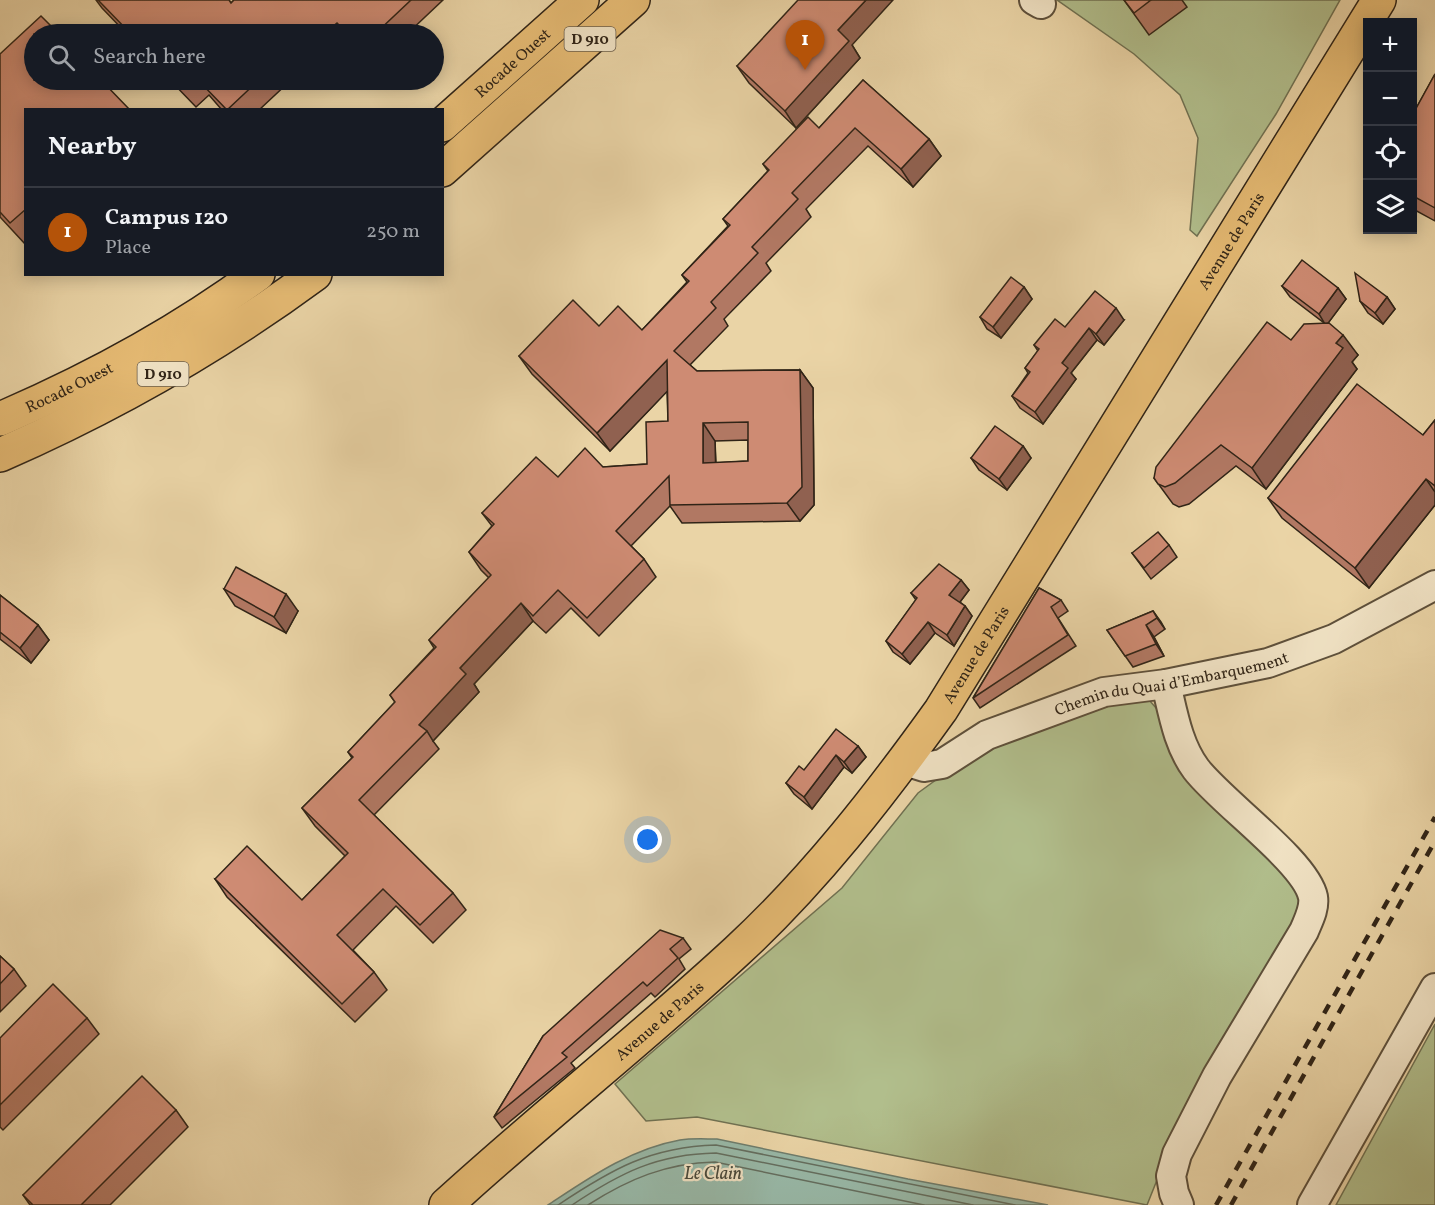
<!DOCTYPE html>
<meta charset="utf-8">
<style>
:root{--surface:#171b24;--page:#20242c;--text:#f1f3f6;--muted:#9ea1a6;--line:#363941;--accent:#b45309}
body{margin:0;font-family:Vollkorn,serif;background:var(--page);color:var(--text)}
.controls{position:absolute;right:18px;top:18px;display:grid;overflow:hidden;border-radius:0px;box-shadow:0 3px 15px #0003}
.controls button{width:54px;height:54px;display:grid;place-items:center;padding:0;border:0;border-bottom:2px solid var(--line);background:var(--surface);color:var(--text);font:30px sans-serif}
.you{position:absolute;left:648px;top:840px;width:21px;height:21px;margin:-15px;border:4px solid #fff;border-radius:50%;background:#1a73e8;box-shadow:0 0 0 9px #1a73e833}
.badge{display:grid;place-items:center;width:39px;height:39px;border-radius:50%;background:var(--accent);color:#fff;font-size:20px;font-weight:700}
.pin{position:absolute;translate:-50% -50px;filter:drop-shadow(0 2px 3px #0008)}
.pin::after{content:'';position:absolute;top:32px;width:21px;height:18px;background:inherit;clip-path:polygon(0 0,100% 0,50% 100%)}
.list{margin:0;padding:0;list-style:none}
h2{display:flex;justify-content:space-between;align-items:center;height:78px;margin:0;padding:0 24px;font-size:26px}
h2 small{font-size:20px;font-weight:400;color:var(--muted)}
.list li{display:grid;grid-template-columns:39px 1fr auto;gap:18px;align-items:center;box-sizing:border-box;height:90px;padding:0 24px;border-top:2px solid var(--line)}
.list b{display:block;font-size:22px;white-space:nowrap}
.list p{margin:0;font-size:20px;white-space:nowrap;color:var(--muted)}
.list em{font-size:20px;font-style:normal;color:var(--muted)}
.icon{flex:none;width:33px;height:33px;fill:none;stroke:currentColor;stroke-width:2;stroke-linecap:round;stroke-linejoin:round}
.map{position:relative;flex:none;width:1435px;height:1205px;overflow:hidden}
.search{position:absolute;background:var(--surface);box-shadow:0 3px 15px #0003;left:24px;top:24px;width:420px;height:66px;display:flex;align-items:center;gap:15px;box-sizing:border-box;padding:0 21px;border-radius:33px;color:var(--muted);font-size:22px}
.panel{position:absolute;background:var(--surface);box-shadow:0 3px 15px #0003;left:24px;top:108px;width:420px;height:168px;border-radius:0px}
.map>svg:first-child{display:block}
</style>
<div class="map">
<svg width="1435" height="1205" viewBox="0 0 1435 1205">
<rect width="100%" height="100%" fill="#ead4a6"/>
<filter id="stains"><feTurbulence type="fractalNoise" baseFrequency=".00333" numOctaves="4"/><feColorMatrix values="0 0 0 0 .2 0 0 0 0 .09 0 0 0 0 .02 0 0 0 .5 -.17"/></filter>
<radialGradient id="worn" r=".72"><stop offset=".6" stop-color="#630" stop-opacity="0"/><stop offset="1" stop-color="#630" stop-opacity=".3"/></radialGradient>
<!-- green -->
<g fill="#b1be8c" stroke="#707152" stroke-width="1.5">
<polygon points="1057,0 1340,0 1276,114 1197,236 1190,230 1198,138 1180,95 1134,54"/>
<polygon points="1137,699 1149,700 1165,718 1295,880 1302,898 1300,923 1175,1135 1147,1205 697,1117 646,1121 615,1084 842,888 918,793 966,758 1069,716"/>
<polygon points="1435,1024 1435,1205 1336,1205"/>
</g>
<!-- water -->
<path fill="#98b8a7" stroke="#6e7d6d" stroke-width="1.5" d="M717,1139L908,1179L1048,1205H548C589,1178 630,1149 680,1140C692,1138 705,1139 717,1139Z"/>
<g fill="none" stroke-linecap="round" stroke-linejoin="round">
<!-- shore -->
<g stroke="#646e5f" stroke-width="1.5">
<path d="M558,1205C612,1169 650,1147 716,1145L1015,1205"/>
<path d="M572,1205C620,1173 657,1154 716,1153L973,1205"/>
<path d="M588,1205C628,1179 667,1163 715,1162L924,1205"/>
</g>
<!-- minor casing -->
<g stroke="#5e503b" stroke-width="32">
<g id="minor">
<polyline points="1034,0 1041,4"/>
<path d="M1166,684C1173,713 1178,745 1196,769C1221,802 1306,862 1313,897C1315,909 1308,921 1304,931L1217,1076L1177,1154L1171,1176L1174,1193L1179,1205"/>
<path id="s1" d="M905,761L924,767L942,764L987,735L1104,692L1166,684L1268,663L1334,639L1435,585"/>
<polyline points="1312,1205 1435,988"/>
</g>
</g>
<!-- major casing -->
<g stroke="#302417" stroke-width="36">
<g id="major">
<path id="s2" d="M442,125L582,0"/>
<polyline points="442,170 633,0"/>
<path id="s3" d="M0,419C91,380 178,333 258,274"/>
<path d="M0,455C112,406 216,347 315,274"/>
<path id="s4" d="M446,1205C541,1118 642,1039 737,951C814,880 880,795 941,710L1379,0"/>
</g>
</g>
<!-- minor -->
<use href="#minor" stroke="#f1e3c5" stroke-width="28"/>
<!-- major -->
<use href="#major" stroke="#e5ba73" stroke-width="33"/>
<!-- rail -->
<g stroke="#302417" stroke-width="4.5" stroke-dasharray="10 10" stroke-linecap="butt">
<polyline points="1216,1205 1435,817"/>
<polyline points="1231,1205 1435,841"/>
</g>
</g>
<!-- wall -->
<g fill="#b17863" stroke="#302417" stroke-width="1.5" fill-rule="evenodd">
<polygon points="96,0 229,0 231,3 234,0 443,0 407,34 127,34 102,8"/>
<polygon points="1124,0 1182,0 1187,7 1149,35"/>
<polygon points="852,45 860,58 796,128 749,83 737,66"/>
<polygon points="0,54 26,110 26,245 0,217"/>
<polygon points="1435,74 1435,221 1413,209 1413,114"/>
<polygon points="170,80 291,80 259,110 222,110 209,95 196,107"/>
<path d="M863,80L929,139L941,156L913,187L868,146L806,209L811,217L766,263L771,271L724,319L728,326L690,365L697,371L800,370L813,388L814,505L800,521L682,523L670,506L631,546L644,559L656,577L599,636L571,608L546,633L533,621L474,684L479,692L433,741L439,749L374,815L453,893L466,910L433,943L396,906L353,950L374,972L387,990L355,1022L227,897L215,879L302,900L345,856L315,826L302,808L352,758L348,752L395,702L390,695L434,648L429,640L489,578L481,570L469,552L492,526L482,513L558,477L603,467L647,464L668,421L667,391L610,451L532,374L519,356L599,326L642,330L687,282L682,275L728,226L723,219L768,171L763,164L819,128ZM748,440V461L716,463L715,441Z"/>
<polygon points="1282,286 1338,288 1346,299 1328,323 1358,355 1352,362 1357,369 1266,489 1236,466 1189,504 1179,507 1173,504 1154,478 1291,340 1324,323 1290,297"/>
<polygon points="1024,287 1032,299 1001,338 987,329 980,317"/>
<polygon points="1387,297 1395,309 1383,324 1368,313 1360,301"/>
<polygon points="1124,320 1104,345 1097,340 1071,373 1076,379 1043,424 1020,408 1012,396 1028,373 1025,368 1038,351 1034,345 1065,327"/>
<polygon points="1435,420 1435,505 1369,588 1282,518 1268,498 1423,435"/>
<polygon points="1023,446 1031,458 1007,490 979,470 971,458"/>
<polygon points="1169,545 1177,557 1151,579 1132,553"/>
<polygon points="961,580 969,590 960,602 965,606 972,616 954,646 935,633 910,664 893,652 886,641 916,600 911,593"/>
<polygon points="1039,588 1061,600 1068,611 1058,618 1076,646 980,708 973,698"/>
<polygon points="224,589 298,611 286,633 235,606"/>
<polygon points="0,595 38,625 49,640 31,663 0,639"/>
<polygon points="1153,611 1165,629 1154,637 1164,656 1133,667 1107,630"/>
<polygon points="858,746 866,757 852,773 844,767 812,809 794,794 786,783 804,770"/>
<polygon points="683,938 691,949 679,959 685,969 655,997 651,993 571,1063 575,1068 502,1128 494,1117 543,1036"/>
<polygon points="0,956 14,969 26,986 0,1012"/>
<polygon points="87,1018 99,1034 3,1130 0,1127 0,1038"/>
<polygon points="176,1110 188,1127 110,1205 30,1205 23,1195"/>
</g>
<!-- shaded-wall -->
<g fill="#906150" stroke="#302417" stroke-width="1.5">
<polygon points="866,0 893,0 852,45 860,58 796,128 785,111 838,30"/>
<polygon points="929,139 941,156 913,187 901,169"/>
<polygon points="1024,287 1032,299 1001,338 993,327"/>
<polygon points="1338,288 1346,299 1326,326 1319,314"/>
<polygon points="1387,297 1395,309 1383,324 1375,313"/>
<polygon points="1116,308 1124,320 1104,345 1096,334"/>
<polygon points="1089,328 1097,340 1071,373 1076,379 1043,424 1035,412 1062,363"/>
<polygon points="1343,335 1358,355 1352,362 1357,369 1266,489 1252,468 1336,343"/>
<polygon points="667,360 680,378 610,451 597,433"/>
<polygon points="800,370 813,388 814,505 800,521 787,503"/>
<polygon points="703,423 715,441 716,481 703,463"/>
<polygon points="1023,446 1031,458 1007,490 999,479"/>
<polygon points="1426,479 1435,492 1435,505 1369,588 1355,568"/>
<polygon points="961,580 969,590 957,606 949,595"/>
<polygon points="286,594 298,611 286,633 274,617"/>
<polygon points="521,603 533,621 474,684 479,692 433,741 427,731 419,725 460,668"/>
<polygon points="965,606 972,616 954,646 947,635"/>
<polygon points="1153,611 1161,622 1165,629 1157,618"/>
<polygon points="928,622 935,633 910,664 902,654"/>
<polygon points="38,625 49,640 31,663 20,648"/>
<polygon points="1146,625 1154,637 1164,656 1156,644"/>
<polygon points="858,746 866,757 852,773 844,762"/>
<polygon points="836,755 844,767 812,809 804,797"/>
</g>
<!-- building -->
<g fill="#ce8b73" stroke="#302417" stroke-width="1.5" fill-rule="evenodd">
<polygon points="98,0 229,0 231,3 234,0 411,0 375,34 348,34 337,23 324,34 131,34"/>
<polygon points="798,0 866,0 838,30 849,41 785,111 737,66"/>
<polygon points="1124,0 1151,0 1134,13"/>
<polygon points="41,16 59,34 34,34 34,80 101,80 130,110 26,110 26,209 10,223 0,212 0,54"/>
<polygon points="1435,74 1435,208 1413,196 1413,114"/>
<polygon points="175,80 193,80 183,88"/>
<polygon points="198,80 259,80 227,110"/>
<path d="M863,80L929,139L901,169L855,128L792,193L798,199L752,247L758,253L711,302L716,308L674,351L697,371L800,370L802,487L787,503L670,505L669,476L616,531L644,559L587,618L558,590L533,616L521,603L460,668L466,674L419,725L427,731L359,800L453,893L420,925L383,889L337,935L374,972L342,1004L215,879L247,846L302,900L348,853L302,808L353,757L348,752L395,702L390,695L436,647L429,640L491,575L469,552L494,524L482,513L536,457L558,477L585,448L603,467L647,464L646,422L668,421L667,360L597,433L519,356L573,300L599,326L618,306L642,330L689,281L682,275L730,225L723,219L769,170L763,164L808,117L819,128ZM748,422V461L703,463V423Z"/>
<polygon points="1302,260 1338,288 1319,314 1282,286"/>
<polygon points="1355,273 1387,297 1375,313 1360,301"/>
<polygon points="1011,277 1024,287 993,327 980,317"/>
<polygon points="1095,291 1116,308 1096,334 1089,328 1062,363 1068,368 1035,412 1012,396 1030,372 1025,368 1039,349 1034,345 1055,319 1065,327"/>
<polygon points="1267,322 1291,340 1304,324 1329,323 1343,335 1336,343 1343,348 1252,468 1221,445 1175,483 1165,487 1158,484 1154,478 1156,467"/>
<polygon points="1357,384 1423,435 1435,420 1435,486 1426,479 1355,568 1268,498"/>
<polygon points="995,426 1023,446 999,479 971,458"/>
<polygon points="1158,532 1169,545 1144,568 1132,553"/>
<polygon points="939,564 961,580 949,595 965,606 947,635 928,622 902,654 886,641 917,598 911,593"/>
<polygon points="236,567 286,594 274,617 224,589"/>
<polygon points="1039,588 1061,600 1051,607 1068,635 973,698"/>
<polygon points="0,595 38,625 20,648 0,632"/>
<polygon points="1153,611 1157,618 1146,625 1156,644 1125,656 1107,630"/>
<polygon points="836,729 858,746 844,762 836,755 804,797 786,783 799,766 804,770"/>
<polygon points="660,930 683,938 670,949 678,958 647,986 643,982 562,1053 567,1057 494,1117 543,1036"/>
<polygon points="0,956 14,969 0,984"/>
<polygon points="53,984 87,1018 0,1105 0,1038"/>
<polygon points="142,1076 176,1110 81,1205 33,1205 23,1195"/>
</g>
<g text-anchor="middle" stroke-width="4.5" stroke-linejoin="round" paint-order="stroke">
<!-- shield labels -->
<g fill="#f1e3c5" stroke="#6a5d4b" stroke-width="1.5">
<rect x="564.5" y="27" width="51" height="24" rx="4.5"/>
<rect x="137.5" y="362" width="51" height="24" rx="4.5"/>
</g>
<g font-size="15" font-weight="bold" fill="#302417">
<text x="590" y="44">D 910</text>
<text x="163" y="379">D 910</text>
</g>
<!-- street labels -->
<g font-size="16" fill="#302417" stroke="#f1e3c5">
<text dy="6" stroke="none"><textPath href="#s2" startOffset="94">Rocade Ouest</textPath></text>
<text dy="6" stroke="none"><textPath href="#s4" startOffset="1254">Avenue de Paris</textPath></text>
<text dy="6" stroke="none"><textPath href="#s3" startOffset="76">Rocade Ouest</textPath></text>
<text dy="6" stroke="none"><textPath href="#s4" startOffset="768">Avenue de Paris</textPath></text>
<text dy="6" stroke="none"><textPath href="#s1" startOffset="284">Chemin du Quai d’Embarquement</textPath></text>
<text dy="6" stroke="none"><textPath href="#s4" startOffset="282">Avenue de Paris</textPath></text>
</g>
<!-- water labels -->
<g font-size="18" font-style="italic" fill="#4a493b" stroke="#f1e3c5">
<text x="713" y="1179">Le Clain</text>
</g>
</g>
<rect width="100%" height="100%" filter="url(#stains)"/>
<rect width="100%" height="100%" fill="url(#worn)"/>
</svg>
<div class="controls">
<button>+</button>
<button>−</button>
<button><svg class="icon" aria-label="locate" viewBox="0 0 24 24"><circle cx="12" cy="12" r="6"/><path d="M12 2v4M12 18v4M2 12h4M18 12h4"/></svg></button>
<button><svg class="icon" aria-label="layers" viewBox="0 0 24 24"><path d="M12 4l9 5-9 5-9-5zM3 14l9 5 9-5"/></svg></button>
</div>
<div class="you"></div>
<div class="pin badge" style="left:805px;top:70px">1</div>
<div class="search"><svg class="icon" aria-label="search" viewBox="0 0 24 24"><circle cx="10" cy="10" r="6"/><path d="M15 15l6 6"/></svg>Search here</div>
<section class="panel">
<h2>Nearby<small></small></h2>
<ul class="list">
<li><span class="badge">1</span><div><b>Campus 120</b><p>Place</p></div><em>250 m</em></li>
</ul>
</section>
</div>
